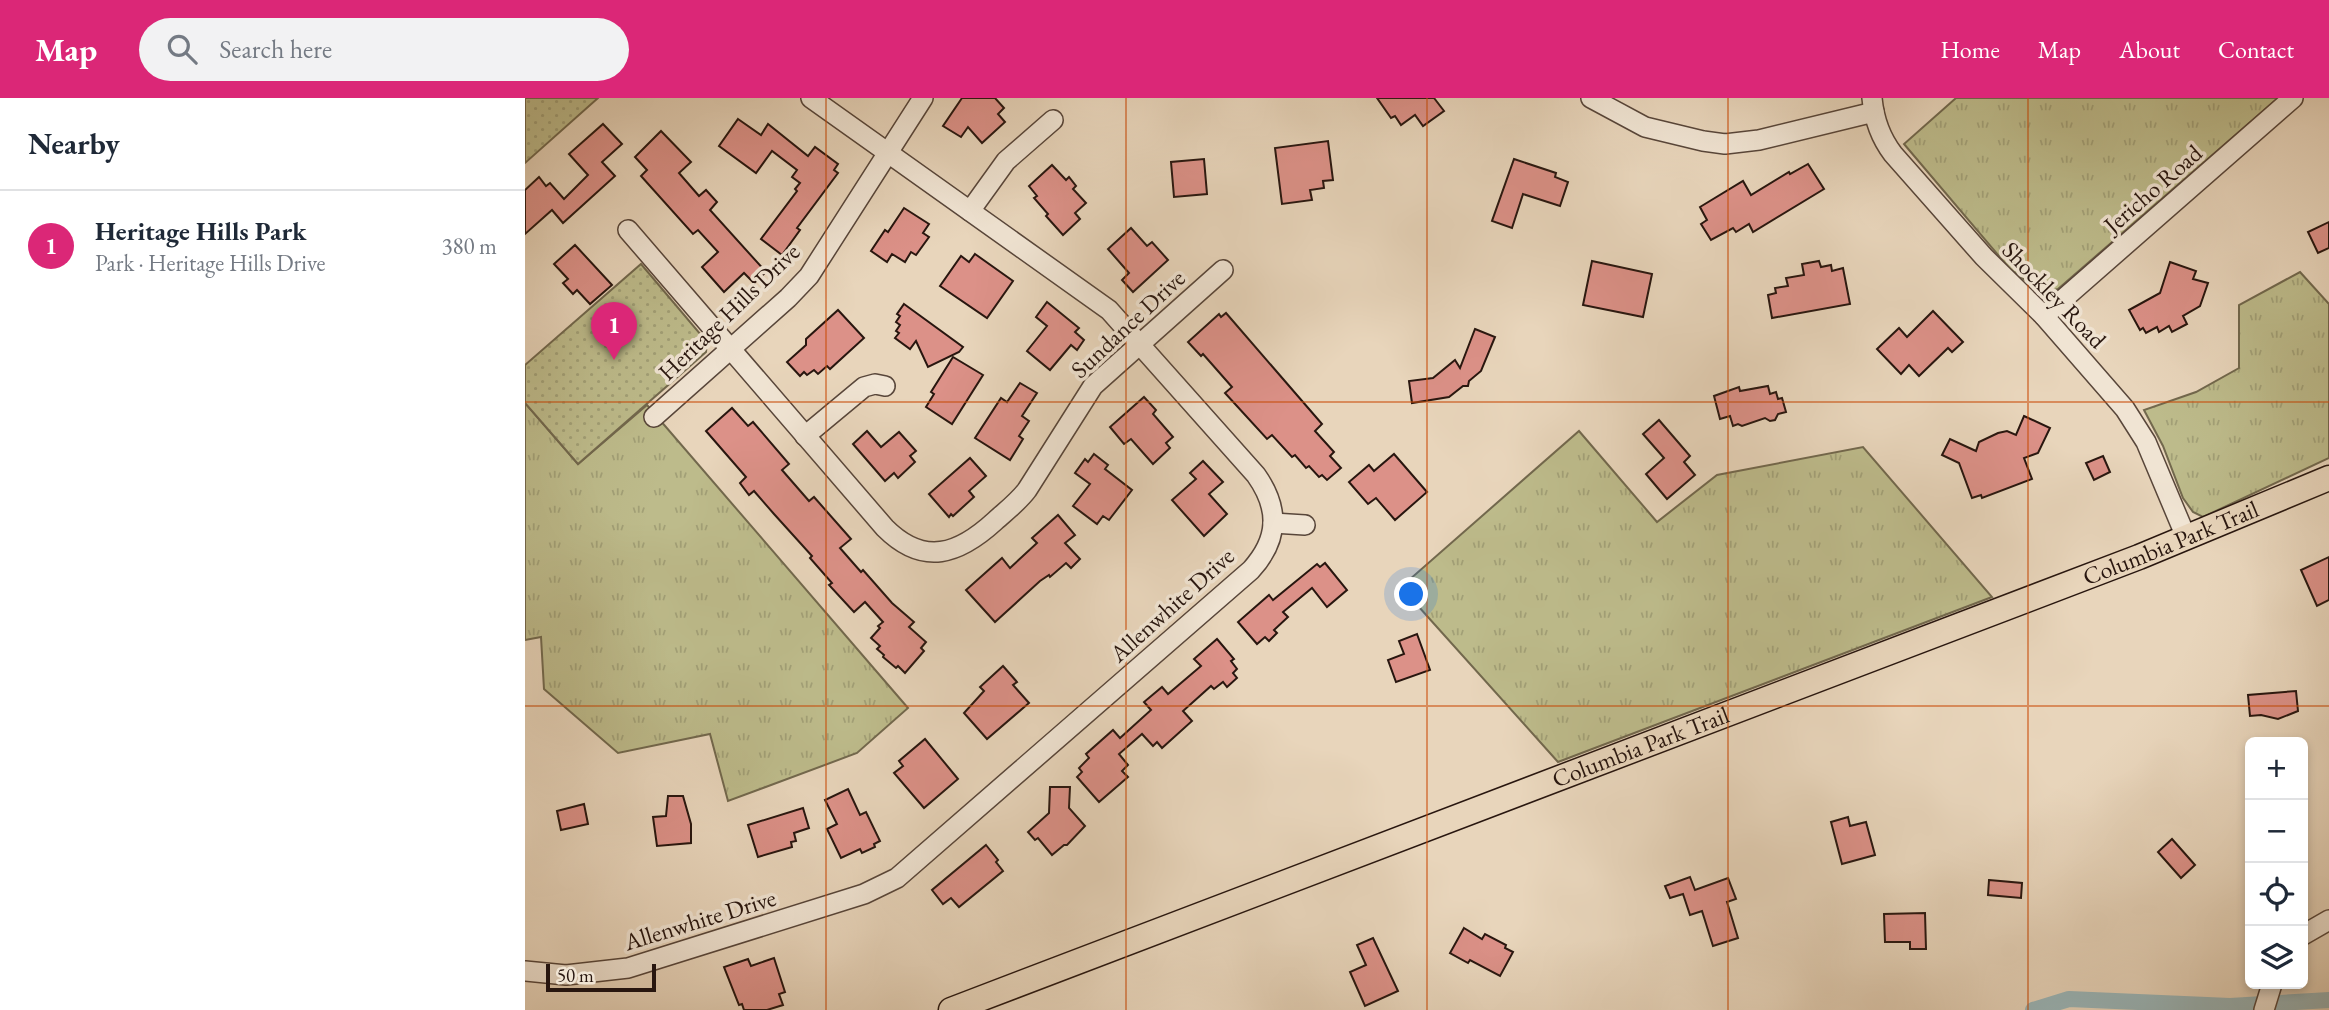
<!DOCTYPE html>
<meta charset="utf-8">
<style>
:root{--surface:#fff;--page:#f2f2f3;--text:#1f2937;--muted:#747a83;--line:#e0e1e3;--accent:#db2777}
body{margin:0;font-family:"EB Garamond",serif;background:var(--page);color:var(--text)}
.controls{position:absolute;right:21px;bottom:21px;display:grid;overflow:hidden;border-radius:10px;box-shadow:0 4px 10px #0003}
.controls button{width:63px;height:63px;display:grid;place-items:center;padding:0;border:0;border-bottom:2px solid var(--line);background:var(--surface);color:var(--text);font:35px sans-serif}
.scale{position:absolute;left:21px;bottom:18px;width:110px;box-sizing:border-box;padding-left:7px;border:4px solid #28160f;border-top:0;font-size:19px;line-height:24px;white-space:nowrap;color:#28160f;-webkit-text-stroke:5px #f0e4d3;paint-order:stroke}
.you{position:absolute;left:887px;top:497px;width:24px;height:24px;margin:-18px;border:5px solid #fff;border-radius:50%;background:#1a73e8;box-shadow:0 0 0 10px #1a73e833}
.badge{display:grid;place-items:center;width:46px;height:46px;border-radius:50%;background:var(--accent);color:#fff;font-size:23px;font-weight:700}
.pin{position:absolute;translate:-50% -58px;filter:drop-shadow(0 2px 4px #0008)}
.pin::after{content:'';position:absolute;top:37px;width:24px;height:21px;background:inherit;clip-path:polygon(0 0,100% 0,50% 100%)}
.list{margin:0;padding:0;list-style:none}
h2{display:flex;justify-content:space-between;align-items:center;height:91px;margin:0;padding:0 28px;font-size:30px}
h2 small{font-size:23px;font-weight:400;color:var(--muted)}
.list li{display:grid;grid-template-columns:46px 1fr auto;gap:21px;align-items:center;box-sizing:border-box;height:112px;padding:0 28px;border-top:2px solid var(--line)}
.list b{display:block;font-size:26px;white-space:nowrap}
.list p{margin:0;font-size:23px;white-space:nowrap;color:var(--muted)}
.list em{font-size:23px;font-style:normal;color:var(--muted)}
.icon{flex:none;width:38px;height:38px;fill:none;stroke:currentColor;stroke-width:2;stroke-linecap:round;stroke-linejoin:round}
.map{position:relative;flex:none;width:1804px;height:912px;overflow:hidden}
header{display:flex;align-items:center;gap:42px;box-sizing:border-box;height:98px;padding:0 35px;background:var(--accent);color:#fff}
header strong{font-size:33px}
nav{display:flex;gap:38px;margin-inline-start:auto;font-size:24px}
.search{width:490px;height:63px;background:var(--page);display:flex;align-items:center;gap:18px;box-sizing:border-box;padding:0 24px;border-radius:38px;color:var(--muted);font-size:26px}
main{display:flex}
aside{flex:1;background:var(--surface)}
.map>svg:first-child{display:block}
</style>
<header>
<strong>Map</strong>
<div class="search"><svg class="icon" aria-label="search" viewBox="0 0 24 24"><circle cx="10" cy="10" r="6"/><path d="M15 15l6 6"/></svg>Search here</div>
<nav><a>Home</a><a>Map</a><a>About</a><a>Contact</a></nav>
</header>
<main>
<aside>
<h2>Nearby<small></small></h2>
<ul class="list">
<li><span class="badge">1</span><div><b>Heritage Hills Park</b><p>Park · Heritage Hills Drive</p></div><em>380 m</em></li>
</ul>
</aside>
<div class="map">
<svg width="1804" height="912" viewBox="0 0 1804 912">
<defs>
<pattern id="grass-tufts" width="24" height="20" patternUnits="userSpaceOnUse" patternTransform="scale(1.75)"><rect width="24" height="20" fill="#bdbb8b"/><path d="M3 7l-1-3M5 7V3M7 7l1-3M15 17l-1-3M17 17v-4M19 17l1-3" fill="none" stroke="#a2a077"/></pattern>
<pattern id="park-dots" width="8" height="8" patternUnits="userSpaceOnUse" patternTransform="scale(1.75)"><rect width="8" height="8" fill="#bdbb8b"/><path d="M2 2h.1M6 6h.1" fill="none" stroke="#a2a077" stroke-width="1.8" stroke-linecap="round"/></pattern>
</defs>
<rect width="100%" height="100%" fill="#e8d5bb"/>
<filter id="stains"><feTurbulence type="fractalNoise" baseFrequency=".00286" numOctaves="4"/><feColorMatrix values="0 0 0 0 .2 0 0 0 0 .09 0 0 0 0 .02 0 0 0 .5 -.17"/></filter>
<radialGradient id="worn" r=".72"><stop offset=".6" stop-color="#630" stop-opacity="0"/><stop offset="1" stop-color="#630" stop-opacity=".3"/></radialGradient>
<!-- grass -->
<g fill="url(#grass-tufts)" stroke="#72684d" stroke-width="2">
<polygon points="1431,0 1753,0 1533,191 1517,195 1485,171 1379,46"/>
<polygon points="1775,174 1804,206 1804,360 1678,419 1668,414 1658,400 1638,348 1619,312 1671,294 1714,270 1714,207"/>
<polygon points="0,305 53,366 122,307 383,610 332,655 203,703 185,636 93,655 19,591 16,539 0,542"/>
<polygon points="1054,333 1132,424 1192,377 1338,349 1467,499 1033,664 876,489"/>
</g>
<!-- park -->
<g fill="url(#park-dots)" stroke="#72684d" stroke-width="2">
<polygon points="0,0 73,0 0,65"/>
<polygon points="116,166 182,244 181,254 53,366 0,305 0,267"/>
</g>
<g fill="none" stroke-linecap="round" stroke-linejoin="round">
<!-- canal -->
<polyline stroke="#9ab6b9" stroke-width="16" points="1508,912 1544,901 1705,908 1804,902"/>
</g>
<!-- building -->
<g fill="#dc9188" stroke="#28160f" stroke-width="2">
<polygon points="437,0 470,0 479,10 473,16 480,24 457,45 443,29 436,39 418,28"/>
<polygon points="852,0 909,0 919,13 898,28 890,17 876,27 870,18 866,20"/>
<polygon points="213,21 236,37 243,26 283,58 290,49 313,66 309,72 313,75 272,130 275,132 257,157 236,141 272,93 270,91 275,85 267,79 272,72 247,53 231,75 194,48"/>
<polygon points="78,26 97,46 77,64 90,78 38,125 27,112 0,136 0,92 14,79 21,88 25,85 39,101 63,77 44,56"/>
<polygon points="136,33 166,64 154,75 174,98 181,92 192,104 185,112 241,174 229,185 219,175 199,194 177,169 193,154 173,132 168,136 116,78 122,72 110,59"/>
<polygon points="803,43 808,82 798,83 799,90 785,92 787,102 757,106 750,50"/>
<polygon points="679,61 682,96 649,99 646,64"/>
<polygon points="989,61 1031,75 1030,79 1043,84 1035,108 998,96 987,130 967,123"/>
<polygon points="1283,66 1299,91 1228,134 1224,126 1211,134 1208,130 1186,142 1176,126 1182,122 1175,109 1218,83 1226,97 1264,74 1265,76"/>
<polygon points="527,67 541,82 544,79 551,88 548,91 561,105 550,115 555,121 538,137 521,118 523,116 509,100 512,98 504,88"/>
<polygon points="379,110 404,126 398,135 404,139 391,157 386,154 380,164 367,156 362,164 346,153 360,132 363,134"/>
<polygon points="1804,124 1804,150 1793,155 1783,134"/>
<polygon points="606,130 622,148 627,144 643,162 608,194 597,182 604,175 583,151"/>
<polygon points="50,147 87,187 65,206 52,192 48,196 38,185 43,181 29,166"/>
<polygon points="450,156 488,183 462,220 415,188 436,158 444,164"/>
<polygon points="1067,163 1127,176 1118,219 1058,207"/>
<polygon points="1294,163 1296,169 1306,167 1307,173 1318,170 1325,206 1247,220 1243,197 1251,195 1250,190 1263,188 1261,180 1279,177 1277,166"/>
<polygon points="1645,164 1671,173 1668,181 1683,185 1675,208 1658,218 1662,226 1647,234 1644,228 1634,234 1632,229 1621,235 1618,230 1615,232 1604,212 1635,195"/>
<polygon points="522,204 554,230 550,234 559,242 552,252 546,247 525,272 502,253 522,228 511,219"/>
<polygon points="379,206 438,249 434,254 403,269 391,243 385,251 370,240 374,235 371,233 375,227 371,224 375,218 372,216"/>
<polygon points="313,212 339,240 305,271 302,268 293,276 289,272 282,277 279,274 275,278 262,264 281,247 281,241"/>
<polygon points="1408,213 1438,244 1427,254 1423,250 1394,278 1384,267 1376,276 1352,251 1374,230 1382,239"/>
<polygon points="701,215 797,326 790,333 809,354 805,358 816,370 802,382 797,377 794,379 784,368 781,370 770,357 767,359 747,337 742,341 700,295 707,289 678,256 676,258 663,244 694,216 696,219"/>
<polygon points="950,231 970,239 956,273 944,283 943,288 938,288 924,299 887,305 884,283 908,280 930,262 935,270"/>
<polygon points="428,259 458,277 427,326 401,309 409,296 406,294"/>
<polygon points="495,285 512,295 497,318 504,323 494,338 498,341 485,362 450,340 476,300 482,304"/>
<polygon points="1243,288 1245,296 1251,294 1253,301 1257,300 1261,314 1253,316 1250,322 1245,323 1240,320 1217,328 1213,326 1208,328 1205,318 1195,321 1189,298 1214,289 1215,293"/>
<polygon points="619,299 631,312 628,316 648,339 641,345 645,350 628,366 606,341 599,346 585,329"/>
<polygon points="207,310 223,328 228,324 264,366 257,372 284,403 289,399 326,441 315,450 336,474 338,472 367,505 389,524 384,529 401,544 396,550 399,553 380,575 373,568 371,570 358,559 359,557 352,551 355,548 346,540 355,530 353,528 358,524 340,504 329,514 304,487 307,485 285,460 287,458 249,416 229,393 224,397 215,385 221,379 181,333"/>
<polygon points="1499,318 1525,330 1513,355 1499,360 1507,381 1457,400 1456,397 1447,400 1434,365 1417,357 1425,341 1451,353 1454,344 1473,335 1482,333 1491,337"/>
<polygon points="1134,322 1165,358 1159,364 1170,377 1142,401 1121,376 1139,360 1118,336"/>
<polygon points="342,333 356,349 374,334 391,353 385,358 390,364 373,380 369,375 360,383 328,346"/>
<polygon points="569,356 583,367 580,371 607,392 584,422 578,418 572,426 548,408 565,386 550,375 560,361 563,364"/>
<polygon points="869,356 902,394 870,422 851,400 843,406 824,384 844,367 849,373"/>
<polygon points="1578,358 1585,374 1569,382 1561,365"/>
<polygon points="445,360 461,378 444,393 449,399 428,418 426,416 424,419 404,396"/>
<polygon points="678,363 698,384 684,396 702,416 679,438 647,402 671,381 665,375"/>
<polygon points="533,417 550,437 540,445 555,461 546,470 541,465 525,479 524,477 515,483 470,524 441,492 477,460 485,470 512,445 507,440"/>
<polygon points="1804,459 1804,502 1792,508 1776,472"/>
<polygon points="800,465 822,492 802,509 787,490 758,514 763,519 749,532 752,535 744,543 740,539 732,546 713,524 744,497 748,502 792,466 795,469"/>
<polygon points="892,536 905,572 871,584 863,562 879,556 874,543"/>
<polygon points="692,541 709,561 706,563 712,571 708,575 712,580 702,589 698,584 689,591 686,588 658,613 667,623 637,650 632,644 628,648 617,636 594,656 603,667 597,673 603,679 574,704 552,679 557,674 554,670 564,660 561,656 588,632 595,640 626,612 619,604 637,589 643,596 676,568 669,561"/>
<polygon points="478,568 492,584 488,587 504,605 462,641 439,615 459,593 455,589"/>
<polygon points="1771,593 1773,613 1753,621 1736,617 1725,618 1723,597"/>
<polygon points="400,641 433,681 399,710 369,675 378,668 374,663"/>
<polygon points="525,689 545,689 544,710 560,728 542,747 539,747 527,757 513,740 510,742 503,734 524,715"/>
<polygon points="323,691 335,717 341,714 355,743 349,746 350,749 337,755 335,751 316,760 302,731 312,726 300,702"/>
<polygon points="143,698 158,698 166,726 166,745 132,748 128,719 141,718"/>
<polygon points="59,706 63,726 36,732 32,713"/>
<polygon points="278,710 284,730 269,735 271,743 266,744 267,749 233,759 223,727"/>
<polygon points="1323,719 1325,728 1341,724 1350,757 1317,766 1306,724"/>
<polygon points="1647,741 1670,767 1656,780 1633,754"/>
<polygon points="461,747 473,762 471,764 478,773 434,809 426,800 418,806 407,792"/>
<polygon points="1165,779 1170,792 1203,780 1211,801 1202,804 1213,840 1188,848 1177,813 1165,817 1158,796 1145,800 1140,788"/>
<polygon points="1464,782 1497,785 1496,800 1463,797"/>
<polygon points="1400,815 1401,851 1385,851 1385,844 1360,844 1359,816"/>
<polygon points="939,830 957,841 960,836 981,847 980,850 988,854 975,878 945,862 943,865 925,855"/>
<polygon points="848,840 873,893 840,908 825,874 841,867 832,847"/>
<polygon points="249,860 260,894 254,896 258,907 242,912 219,912 217,906 214,907 199,869 223,861 226,868"/>
</g>
<g fill="none" stroke-linecap="round" stroke-linejoin="round">
<!-- minor casing -->
<g stroke="#58463a" stroke-width="22">
<g id="minor">
<polyline points="1066,0 1120,29 1178,43 1200,46 1234,42 1349,14"/>
<path d="M1347,0C1349,22 1355,39 1368,56L1459,159L1519,218L1600,311L1621,344L1661,439"/>
<polyline points="445,113 481,63 528,22"/>
<path d="M103,132L360,430C399,469 434,456 470,423C481,413 493,404 502,392L568,288L698,172"/>
<polyline points="1519,218 1768,0"/>
<polyline points="129,319 263,200 284,178 398,0"/>
<polyline points="280,338 339,289 350,286 360,288"/>
<polyline points="748,425 780,427"/>
<polyline points="1778,837 1804,822"/>
<path d="M0,873L41,877L103,870L339,796L372,780L726,472C754,441 755,411 731,377L584,212L286,0"/>
<polyline points="1739,912 1747,886"/>
</g>
</g>
<!-- major casing -->
<g stroke="#28160f" stroke-width="27">
<g id="major">
<path id="s1" d="M426,912L1614,459L1804,380"/>
</g>
</g>
<!-- minor -->
<use href="#minor" stroke="#f0e4d3" stroke-width="19"/>
<!-- major -->
<use href="#major" stroke="#e8d5bb" stroke-width="24"/>
</g>
<!-- grid -->
<path fill="none" stroke="#cb4f0c" stroke-width="2" stroke-opacity="0.55" d="M301,0V912M601,0V912M902,0V912M1203,0V912M1503,0V912M0,304H1804M0,608H1804"/>
<g text-anchor="middle" stroke-width="7" stroke-linejoin="round" paint-order="stroke">
<!-- street labels -->
<g font-size="24" fill="#28160f" stroke="#f0e4d3">
<text transform="translate(1628 91) rotate(-41)" y="8">Jericho Road</text>
<text transform="translate(1529 197) rotate(46)" y="8">Shockley Road</text>
<text transform="translate(204 214) rotate(-44)" y="8">Heritage Hills Drive</text>
<text transform="translate(603 226) rotate(-43)" y="8">Sundance Drive</text>
<text dy="8" stroke="none"><textPath href="#s1" startOffset="1306">Columbia Park Trail</textPath></text>
<text transform="translate(647 507) rotate(-42)" y="8">Allenwhite Drive</text>
<text dy="8" stroke="none"><textPath href="#s1" startOffset="738">Columbia Park Trail</textPath></text>
<text transform="translate(175 822) rotate(-17)" y="8">Allenwhite Drive</text>
</g>
</g>
<rect width="100%" height="100%" filter="url(#stains)"/>
<rect width="100%" height="100%" fill="url(#worn)"/>
</svg>
<div class="controls">
<button>+</button>
<button>−</button>
<button><svg class="icon" aria-label="locate" viewBox="0 0 24 24"><circle cx="12" cy="12" r="6"/><path d="M12 2v4M12 18v4M2 12h4M18 12h4"/></svg></button>
<button><svg class="icon" aria-label="layers" viewBox="0 0 24 24"><path d="M12 4l9 5-9 5-9-5zM3 14l9 5 9-5"/></svg></button>
</div>
<div class="scale">50 m</div>
<div class="you"></div>
<div class="pin badge" style="left:89px;top:262px">1</div>
</div>
</main>
